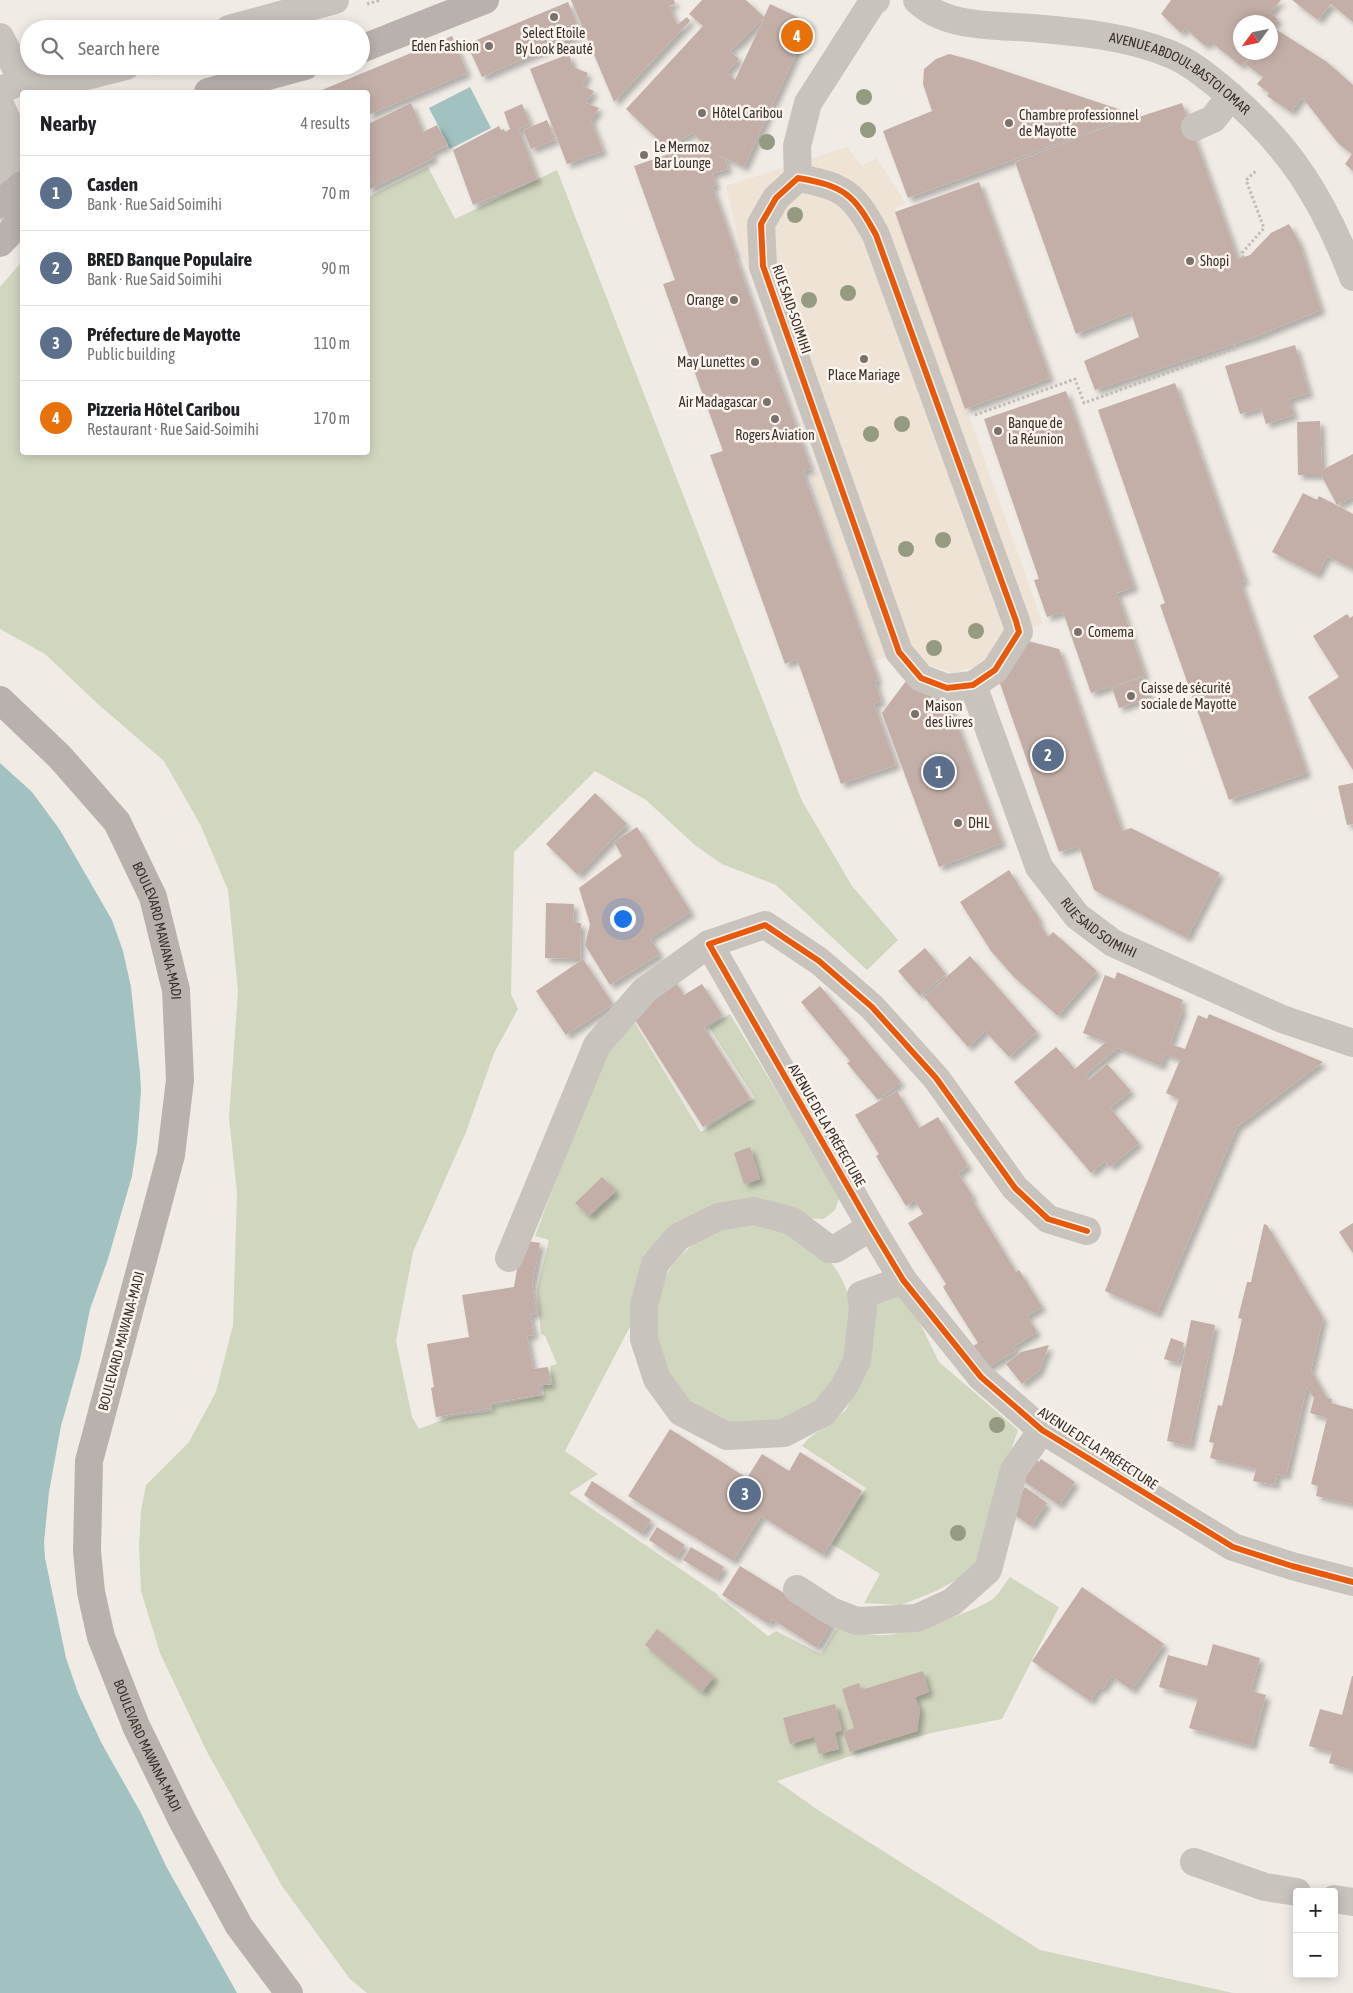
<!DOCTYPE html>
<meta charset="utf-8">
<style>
:root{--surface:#fff;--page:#f6f6f6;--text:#202124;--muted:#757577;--line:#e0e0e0;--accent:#7a716c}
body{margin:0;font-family:"Asap Condensed",sans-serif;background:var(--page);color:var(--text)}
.controls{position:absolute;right:15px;bottom:15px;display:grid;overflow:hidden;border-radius:5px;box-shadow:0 2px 12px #0003}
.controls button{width:45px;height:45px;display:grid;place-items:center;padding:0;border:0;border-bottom:1px solid var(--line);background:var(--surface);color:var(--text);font:25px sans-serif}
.compass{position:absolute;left:1233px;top:15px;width:45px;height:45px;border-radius:50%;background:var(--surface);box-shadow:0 2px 12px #0003;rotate:237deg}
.you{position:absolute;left:622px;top:918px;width:18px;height:18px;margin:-12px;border:4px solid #fff;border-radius:50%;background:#1a73e8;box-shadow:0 0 0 8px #1a73e833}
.badge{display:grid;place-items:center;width:32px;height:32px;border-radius:50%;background:var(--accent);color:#fff;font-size:16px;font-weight:700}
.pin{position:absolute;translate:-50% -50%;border:2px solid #fff;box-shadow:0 1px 5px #0006}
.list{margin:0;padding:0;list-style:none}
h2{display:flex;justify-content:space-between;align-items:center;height:65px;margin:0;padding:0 20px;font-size:21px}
h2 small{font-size:16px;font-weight:400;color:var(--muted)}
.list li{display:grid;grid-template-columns:32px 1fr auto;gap:15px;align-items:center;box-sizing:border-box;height:75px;padding:0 20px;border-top:1px solid var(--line)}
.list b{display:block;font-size:19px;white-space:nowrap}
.list p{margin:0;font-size:16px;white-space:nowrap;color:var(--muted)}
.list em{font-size:16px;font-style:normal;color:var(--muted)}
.icon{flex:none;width:28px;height:28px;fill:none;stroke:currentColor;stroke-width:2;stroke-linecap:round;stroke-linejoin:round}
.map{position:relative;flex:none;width:1353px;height:1993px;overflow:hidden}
.search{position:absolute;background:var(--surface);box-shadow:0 2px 12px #0003;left:20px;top:20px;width:350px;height:55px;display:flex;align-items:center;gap:12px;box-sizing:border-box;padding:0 18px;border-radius:28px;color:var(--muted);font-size:19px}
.panel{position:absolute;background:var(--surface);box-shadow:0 2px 12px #0003;left:20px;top:90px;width:350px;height:365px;border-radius:5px}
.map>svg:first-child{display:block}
</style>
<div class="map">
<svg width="1353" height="1993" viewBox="0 0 1353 1993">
<defs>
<filter id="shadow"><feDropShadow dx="4.5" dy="4.5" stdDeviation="2.5" flood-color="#0004"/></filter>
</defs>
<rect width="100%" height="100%" fill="#f0ebe5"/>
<!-- green -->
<g fill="#d1d6bf">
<path d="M428,167L455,219L557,170L802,801L852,886L898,940L867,970L776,885L722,864L696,846L646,800L595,771L514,852L511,994L518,1009L494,1053L466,1132L413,1252L396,1341L412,1417L419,1429L450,1417L493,1411V1406L544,1395L543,1385H553L550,1366L557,1364L545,1336L541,1334L537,1290L549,1240L535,1236L599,1067L628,1012L701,1132L755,1098L709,1027L730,1014L840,1196L835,1210L824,1219L700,1213L635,1317L565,1451L598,1474L569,1493L717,1594L719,1597L768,1636L776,1631L821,1654L837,1628C853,1632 870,1636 887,1635C909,1633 981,1611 996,1596C1001,1591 1005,1583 1010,1577L1059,1607L1002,1719L931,1733L854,1755L777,1781L818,1810L1040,1950L1233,1993H367L350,1979L282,1886L206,1750L160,1653L141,1591L139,1547L141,1511L146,1485L189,1442L216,1392L233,1325L237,1193L229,1118L238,991L228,890L200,824L164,761L99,705L45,654L0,629V287L22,261V452H368V197Z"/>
<circle cx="753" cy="1325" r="100"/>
<polygon points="893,1292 909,1301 939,1362 1018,1430 995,1497 985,1558 965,1575 936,1591 901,1605 864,1603 880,1574 832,1544 866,1488 802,1446 808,1439 845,1411 869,1369 876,1304"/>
</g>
<!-- plaza -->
<polygon fill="#eee3d5" points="847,147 862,166 876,158 906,203 895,208 1043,624 1019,632 998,655 974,667 952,673 930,665 921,660 894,655 875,661 810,475 819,471 740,246 726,186"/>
<!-- water -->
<g fill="#a1c2c1">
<polygon points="470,87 491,128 450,149 429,108"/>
<polygon points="0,763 32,792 60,830 112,920 123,951 131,987 140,1073 141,1091 137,1142 132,1176 108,1259 90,1309 80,1359 61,1426 49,1492 44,1542 45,1558 66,1658 78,1693 102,1744 141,1813 166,1866 237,1993 0,1993"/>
</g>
<!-- building -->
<g fill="#c3afa7" fill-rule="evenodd" filter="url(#shadow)">
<polygon points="571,0 674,0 675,4 669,6 677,25 687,17 690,21 614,102"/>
<path d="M702,0H746L764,17L770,4L810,23L744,167L712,152L725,159L728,169L712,174L716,185L712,186L736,254L735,255L811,469L803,471L878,680L875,681L881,701L874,704L896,765L841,784L797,659L785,664L710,455L723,451L663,284L675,280L634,166L697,144L699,150L703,149L706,145L692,133L667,148L626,109L703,26L689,14ZM764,18L735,80L727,72L739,59L730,51L735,45L736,46Z"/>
<polygon points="1171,0 1281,0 1270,13 1278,19 1270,28 1270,22 1240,22 1240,52 1252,52 1241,66 1210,41 1205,46 1185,28 1181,33 1161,14"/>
<polygon points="1292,0 1353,0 1353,22 1331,4 1318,20"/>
<polygon points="568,2 581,34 482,77 467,44"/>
<polygon points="1274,28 1327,62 1353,85 1353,171 1345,164 1352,154 1338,143 1302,97 1291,112 1267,96 1269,93 1257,84 1263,77 1245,64 1255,52 1270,52 1270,33"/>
<polygon points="452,36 467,73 368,115 368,92 317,92"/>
<polygon points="569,54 573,67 588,73 582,86 594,91 586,103 599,108 591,120 603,151 567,164 530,69"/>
<polygon points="949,54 972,60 1136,115 908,198 883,131 932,111 923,84 924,69 936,59"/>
<polygon points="411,103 423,132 437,125 448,145 431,153 434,158 368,190 368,124"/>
<polygon points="1182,103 1238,259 1250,255 1271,233 1289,224 1299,242 1321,310 1255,337 1095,390 1084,361 1139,337 1131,312 1076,334 1015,162 1102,129"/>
<polygon points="522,104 530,124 519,129 537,179 473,205 453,150 499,126 501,130 504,129 505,132 510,129 504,112"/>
<polygon points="547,120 555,140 531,149 523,130"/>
<polygon points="979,182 1050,378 965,409 895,212"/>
<polygon points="1295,345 1309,393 1289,399 1294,415 1266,424 1261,408 1240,414 1225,366"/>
<polygon points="1175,383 1245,581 1240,582 1307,773 1229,800 1160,605 1165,603 1098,410"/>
<polygon points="1066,391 1134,587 1117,593 1145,675 1091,693 1063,612 1047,617 1034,580 1039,579 984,419"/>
<polygon points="1320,421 1322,470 1353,454 1353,497 1337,505 1321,475 1298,475 1297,422"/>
<polygon points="1303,493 1317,500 1319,496 1353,514 1353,569 1327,556 1317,575 1272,552"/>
<polygon points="1347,614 1350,618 1353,616 1353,770 1308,697 1339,677 1313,636"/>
<polygon points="1020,639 1059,649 1122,831 1131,828 1220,873 1187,938 1094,890 1079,846 1059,852 996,672"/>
<polygon points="1143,677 1150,697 1119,708 1112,688"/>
<polygon points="906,681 944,690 1002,843 939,867 882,713"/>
<polygon points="1353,783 1353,824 1347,825 1338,786"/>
<polygon points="595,793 627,824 578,875 546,844"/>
<polygon points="637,827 691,912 650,938 660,954 610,985 585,945 590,924 579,888 622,856 614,842"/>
<polygon points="1009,870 1040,920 1038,921 1048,937 1053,932 1097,971 1058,1016 1014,977 991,951 960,902"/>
<polygon points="546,903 574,904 573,923 581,923 580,959 545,958"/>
<polygon points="925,948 946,974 920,996 898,971"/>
<polygon points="970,956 1037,1032 1009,1057 985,1031 968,1047 924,997"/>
<polygon points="583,959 613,1004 566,1035 536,991"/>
<polygon points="1117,972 1183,1000 1180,1007 1183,1009 1170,1044 1185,1049 1198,1015 1207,1019 1209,1014 1323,1062 1237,1127 1157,1314 1105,1291 1179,1099 1166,1093 1180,1060 1165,1054 1161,1066 1118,1048 1085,1075 1089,1080 1107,1064 1131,1091 1110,1108 1139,1143 1110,1167 1105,1161 1091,1173 1014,1082 1056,1047 1075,1069 1106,1042 1083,1033 1105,975 1115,979"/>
<polygon points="673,978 684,995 702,984 722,1015 704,1027 750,1098 703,1127 630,1012"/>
<polygon points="820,986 901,1082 878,1100 847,1063 850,1061 801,1002"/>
<polygon points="897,1091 919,1128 938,1117 968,1166 958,1173 973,1197 971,1198 1016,1272 1019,1270 1042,1307 1027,1316 1037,1332 1013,1347 1016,1351 983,1370 970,1348 978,1343 943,1287 946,1284 908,1223 923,1214 915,1200 906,1206 876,1156 879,1154 855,1115"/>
<polygon points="750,1147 760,1179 744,1184 734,1153"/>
<polygon points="602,1177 616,1191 589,1216 575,1203"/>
<polygon points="1353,1223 1353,1253 1339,1232"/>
<polygon points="1264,1224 1267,1225 1323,1318 1311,1370 1327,1398 1332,1399 1331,1403 1353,1409 1353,1504 1316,1496 1318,1486 1311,1484 1327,1418 1310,1413 1314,1398 1307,1387 1286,1476 1277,1474 1275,1485 1253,1481 1256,1469 1210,1458 1214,1443 1209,1442 1218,1405 1222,1406 1242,1319 1238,1318 1247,1282 1251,1282"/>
<polygon points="522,1240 540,1243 532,1285 537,1313 530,1315 534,1335 527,1336 533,1369 548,1367 551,1384 538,1386 541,1395 490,1403 491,1408 436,1417 431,1388 434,1387 427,1344 469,1337 462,1295 514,1287"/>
<polygon points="1191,1320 1215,1325 1190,1446 1167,1441"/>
<polygon points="1171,1338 1184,1343 1178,1363 1164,1359"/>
<polygon points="1049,1345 1039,1371 1022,1384 1006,1364 1021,1352"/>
<polygon points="670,1429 747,1478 762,1454 789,1471 800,1452 862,1491 823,1555 761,1516 733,1561 628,1496"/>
<polygon points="1033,1457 1039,1462 1041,1459 1075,1482 1059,1505 1019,1478"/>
<polygon points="592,1481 651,1520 642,1534 584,1495"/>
<polygon points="1025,1487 1047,1503 1031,1526 1009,1511"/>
<polygon points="657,1527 685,1545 676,1558 649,1540"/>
<polygon points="691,1547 724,1567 716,1580 683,1560"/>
<polygon points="740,1566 832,1623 817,1648 772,1619 769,1624 722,1595"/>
<polygon points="1082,1587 1164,1644 1132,1690 1111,1676 1103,1689 1100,1687 1090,1701 1032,1661"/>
<polygon points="657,1629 714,1677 702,1692 645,1645"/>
<polygon points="1213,1644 1260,1658 1251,1691 1266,1695 1252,1746 1189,1728 1198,1698 1159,1687 1168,1655 1207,1666"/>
<polygon points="923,1671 929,1692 915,1697 920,1710 917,1731 850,1752 843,1732 854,1728 842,1689 859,1683 861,1690"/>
<polygon points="1352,1676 1353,1676 1353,1770 1329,1763 1332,1752 1309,1746 1320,1709 1342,1715"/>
<polygon points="835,1704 842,1730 835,1732 839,1749 819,1754 814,1737 790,1744 783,1718"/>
</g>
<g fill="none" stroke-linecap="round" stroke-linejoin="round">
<!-- path -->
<g stroke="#c2bbb6" stroke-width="3" stroke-dasharray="2.5 2.5" stroke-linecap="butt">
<polyline points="367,4 381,0"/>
<polyline points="157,74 176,66"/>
<polyline points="1243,258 1242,253 1264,228 1246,180 1257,170"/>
<polyline points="975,415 1075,379 1084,403 1236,348 1234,344"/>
</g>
<!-- minor -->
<g stroke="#c9c3be" stroke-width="28">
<path id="s1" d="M917,0C945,28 995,25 1032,28C1079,32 1126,36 1170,54C1190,62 1209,78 1226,92C1290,146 1323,199 1353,277"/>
<polyline points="229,29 335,0"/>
<polyline points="0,37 22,80"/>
<polyline points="0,91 22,80 61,80 83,77 126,66"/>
<polyline points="0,104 7,120 13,214"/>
<polyline points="1195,127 1213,119 1231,96"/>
<path d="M798,178C844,186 854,194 876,235L1016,621L1019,632L995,670L973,685L947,688L921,678L899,652L763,266L761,224L776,198Z"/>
<polyline points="798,178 797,146 808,103 872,3 876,0"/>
<path id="s2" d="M973,685L1039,867L1077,916L1113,943L1282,1019L1353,1043"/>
<polyline points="709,944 871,1227 903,1280 981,1377 1042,1430 1233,1547 1292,1566 1353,1582"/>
<polyline points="871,1227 835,1249 829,1249 792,1221 754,1211 718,1217 678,1237 655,1264 644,1305 644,1339 657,1379 681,1412 727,1436 784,1433 824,1412 844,1387 857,1361 863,1308 861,1295 903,1280"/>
<polyline points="509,1258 597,1045 645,990 709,944 765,925 819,961 872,1007 936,1078 1015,1188 1048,1219 1087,1231"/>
<polyline points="797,1589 831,1611 857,1621 917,1618 952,1602 988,1570 1014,1470 1042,1430"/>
<polyline points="1194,1862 1265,1887 1297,1892"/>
<polyline points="1334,1899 1353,1902"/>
</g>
<!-- major -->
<g stroke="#b8b1ad" stroke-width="28">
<polyline points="361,49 485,0"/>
<polyline points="208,92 305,66"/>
<polyline points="0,204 22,185"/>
<polyline points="0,243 22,220"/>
<path id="s3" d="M0,700L60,757L117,822L153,897L176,990L180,1080L171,1155L89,1461L87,1551L91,1592L101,1637L136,1726L182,1820L239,1926L289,1993"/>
</g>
<!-- cycleway casing -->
<g stroke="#fbf5ee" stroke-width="9">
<g id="cycleway">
<path d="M798,178C844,186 854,194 876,235L1016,621L1019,632L995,670L973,685L947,688L921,678L899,652L763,266L761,224L776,198Z"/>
<polyline points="1087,1231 1048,1219 1015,1188 936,1078 872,1007 819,961 765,925 709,944 871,1227 903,1280 981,1377 1042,1430 1233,1547 1292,1566 1353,1582"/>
</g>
</g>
<!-- cycleway -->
<use href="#cycleway" stroke="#e8590c" stroke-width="6"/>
</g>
<!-- trees -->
<g fill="#959b80">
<circle cx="864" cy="97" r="8"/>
<circle cx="868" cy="130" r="8"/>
<circle cx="767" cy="142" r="8"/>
<circle cx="795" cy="215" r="8"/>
<circle cx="848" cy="293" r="8"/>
<circle cx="809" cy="300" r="8"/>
<circle cx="902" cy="424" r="8"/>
<circle cx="871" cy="434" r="8"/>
<circle cx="943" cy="540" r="8"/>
<circle cx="906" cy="549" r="8"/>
<circle cx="976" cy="631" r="8"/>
<circle cx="934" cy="648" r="8"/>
<circle cx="997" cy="1425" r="8"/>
<circle cx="958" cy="1533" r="8"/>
</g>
<!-- markers -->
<g fill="#7a716c" stroke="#fbf5ee" stroke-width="2">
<circle cx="554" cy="17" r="5"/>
<circle cx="489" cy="46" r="5"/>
<circle cx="702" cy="113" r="5"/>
<circle cx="1009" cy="123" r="5"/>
<circle cx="644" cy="155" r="5"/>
<circle cx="1190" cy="261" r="5"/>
<circle cx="734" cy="300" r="5"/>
<circle cx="864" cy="359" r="5"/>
<circle cx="755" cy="362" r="5"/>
<circle cx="767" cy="402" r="5"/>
<circle cx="775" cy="419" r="5"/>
<circle cx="998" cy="431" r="5"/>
<circle cx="1078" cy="632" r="5"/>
<circle cx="1131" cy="696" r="5"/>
<circle cx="915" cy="714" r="5"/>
<circle cx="958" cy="823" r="5"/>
</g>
<g text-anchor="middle" stroke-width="5" stroke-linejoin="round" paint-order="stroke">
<!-- poi labels -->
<g font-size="14" fill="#3b302b" stroke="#fbf5ee" text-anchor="start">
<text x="554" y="38" text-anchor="middle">Select Etoile<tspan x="554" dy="16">By Look Beauté</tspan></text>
<text x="479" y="51" text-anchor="end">Eden Fashion</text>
<text x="712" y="118">Hôtel Caribou</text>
<text x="1019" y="120">Chambre professionnel<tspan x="1019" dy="16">de Mayotte</tspan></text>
<text x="654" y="152">Le Mermoz<tspan x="654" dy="16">Bar Lounge</tspan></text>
<text x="1200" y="266">Shopi</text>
<text x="724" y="305" text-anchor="end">Orange</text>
<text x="745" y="367" text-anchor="end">May Lunettes</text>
<text x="864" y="380" text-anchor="middle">Place Mariage</text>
<text x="757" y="407" text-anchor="end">Air Madagascar</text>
<text x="1008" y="428">Banque de<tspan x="1008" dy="16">la Réunion</tspan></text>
<text x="775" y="440" text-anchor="middle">Rogers Aviation</text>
<text x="1088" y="637">Comema</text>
<text x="1141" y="693">Caisse de sécurité<tspan x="1141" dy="16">sociale de Mayotte</tspan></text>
<text x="925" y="711">Maison<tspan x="925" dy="16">des livres</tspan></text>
<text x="968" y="828">DHL</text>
</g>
<!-- street labels -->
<g font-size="14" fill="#3b302b" stroke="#fbf5ee">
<text dy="5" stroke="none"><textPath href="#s1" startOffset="279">AVENUE ABDOUL-BASTOI OMAR</textPath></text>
<text transform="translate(792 309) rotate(71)" y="5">RUE SAID-SOIMIHI</text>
<text dy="5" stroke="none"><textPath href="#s2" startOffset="280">RUE SAID SOIMIHI</textPath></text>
<text dy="5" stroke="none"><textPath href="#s3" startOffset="286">BOULEVARD MAWANA-MADI</textPath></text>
<text transform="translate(827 1125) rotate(60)" y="5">AVENUE DE LA PRÉFECTURE</text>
<text transform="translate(121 1341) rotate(-75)" y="5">BOULEVARD MAWANA-MADI</text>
<text transform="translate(1098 1448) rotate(33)" y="5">AVENUE DE LA PRÉFECTURE</text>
<text dy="5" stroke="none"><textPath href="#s3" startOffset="1126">BOULEVARD MAWANA-MADI</textPath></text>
</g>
</g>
</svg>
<div class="controls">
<button>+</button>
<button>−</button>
</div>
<svg class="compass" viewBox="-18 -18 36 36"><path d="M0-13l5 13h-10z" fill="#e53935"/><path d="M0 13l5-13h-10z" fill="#757577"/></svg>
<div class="you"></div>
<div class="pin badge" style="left:939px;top:772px;background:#5c6f8a">1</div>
<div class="pin badge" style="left:1048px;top:755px;background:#5c6f8a">2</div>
<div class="pin badge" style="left:745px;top:1494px;background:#5c6f8a">3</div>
<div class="pin badge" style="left:797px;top:36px;background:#e8710a">4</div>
<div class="search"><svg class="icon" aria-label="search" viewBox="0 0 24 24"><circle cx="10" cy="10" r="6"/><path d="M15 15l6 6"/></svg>Search here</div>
<section class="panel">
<h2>Nearby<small>4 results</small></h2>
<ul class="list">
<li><span class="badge" style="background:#5c6f8a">1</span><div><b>Casden</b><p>Bank · Rue Said Soimihi</p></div><em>70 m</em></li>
<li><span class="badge" style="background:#5c6f8a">2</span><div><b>BRED Banque Populaire</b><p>Bank · Rue Said Soimihi</p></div><em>90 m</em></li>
<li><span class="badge" style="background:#5c6f8a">3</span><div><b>Préfecture de Mayotte</b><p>Public building</p></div><em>110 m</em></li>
<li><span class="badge" style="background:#e8710a">4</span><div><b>Pizzeria Hôtel Caribou</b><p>Restaurant · Rue Said-Soimihi</p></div><em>170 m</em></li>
</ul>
</section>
</div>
